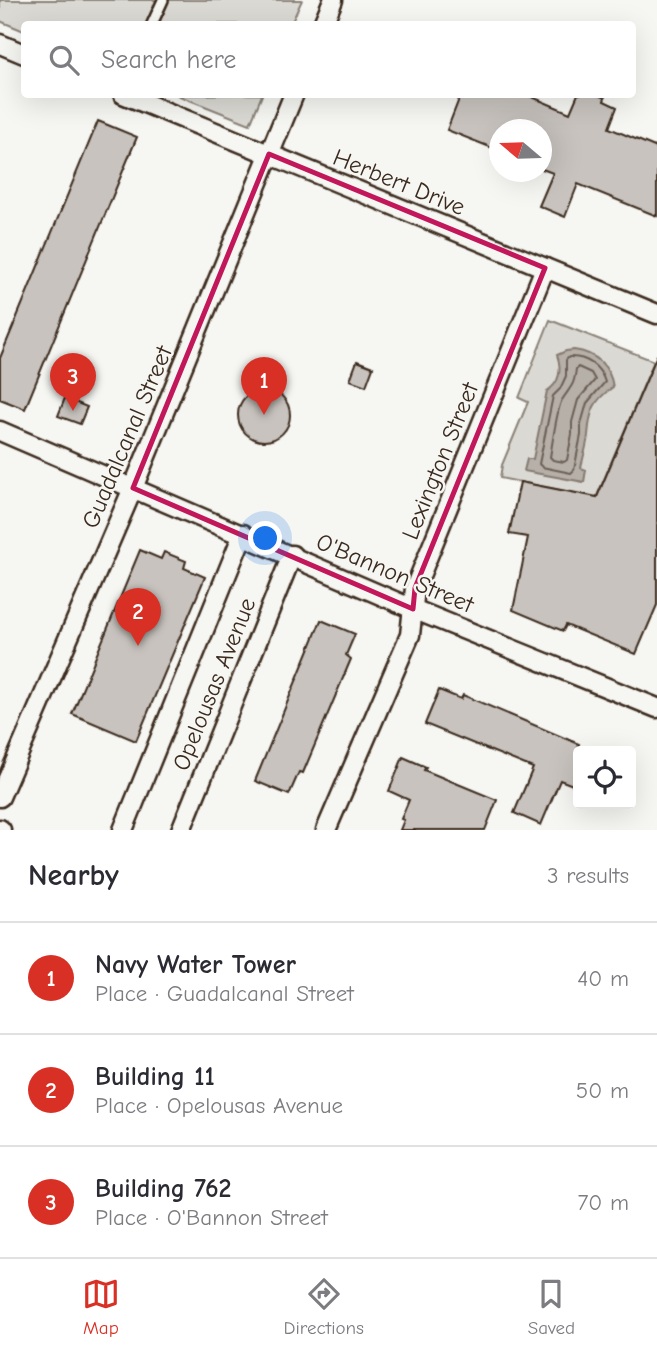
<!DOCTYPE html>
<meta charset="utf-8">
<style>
:root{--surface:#fff;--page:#f7f7f7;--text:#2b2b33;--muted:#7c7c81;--line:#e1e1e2;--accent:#d93025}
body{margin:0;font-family:"Comic Neue",sans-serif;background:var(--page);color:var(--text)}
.controls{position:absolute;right:21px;bottom:21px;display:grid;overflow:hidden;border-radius:7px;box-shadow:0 7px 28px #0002}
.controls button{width:63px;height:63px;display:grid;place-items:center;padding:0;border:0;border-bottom:2px solid var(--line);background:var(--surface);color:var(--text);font:35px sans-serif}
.compass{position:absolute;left:489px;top:119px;width:63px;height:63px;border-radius:50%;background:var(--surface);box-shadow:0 7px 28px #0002;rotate:289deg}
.you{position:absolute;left:266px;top:539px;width:24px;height:24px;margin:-18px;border:5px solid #fff;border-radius:50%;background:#1a73e8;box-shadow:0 0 0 10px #1a73e833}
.badge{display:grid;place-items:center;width:46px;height:46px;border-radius:50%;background:var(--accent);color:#fff;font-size:23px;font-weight:700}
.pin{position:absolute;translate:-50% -58px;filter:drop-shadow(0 2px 4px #0008)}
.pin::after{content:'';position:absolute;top:37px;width:24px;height:21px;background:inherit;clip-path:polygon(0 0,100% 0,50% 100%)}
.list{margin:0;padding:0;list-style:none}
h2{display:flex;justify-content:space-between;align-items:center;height:91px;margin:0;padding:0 28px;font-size:30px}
h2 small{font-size:23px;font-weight:400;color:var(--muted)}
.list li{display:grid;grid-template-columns:46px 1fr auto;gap:21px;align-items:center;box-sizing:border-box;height:112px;padding:0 28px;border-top:2px solid var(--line)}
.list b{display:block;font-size:26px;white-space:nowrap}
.list p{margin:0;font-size:23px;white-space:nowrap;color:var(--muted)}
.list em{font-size:23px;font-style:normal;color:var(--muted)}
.icon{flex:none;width:38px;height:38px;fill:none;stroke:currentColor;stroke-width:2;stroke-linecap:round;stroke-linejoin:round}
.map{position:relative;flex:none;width:657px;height:830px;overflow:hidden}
.search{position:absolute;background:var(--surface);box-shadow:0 7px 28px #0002;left:21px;right:21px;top:21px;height:77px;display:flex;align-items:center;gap:18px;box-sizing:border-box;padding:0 24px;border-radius:7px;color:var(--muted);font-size:26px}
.sheet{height:427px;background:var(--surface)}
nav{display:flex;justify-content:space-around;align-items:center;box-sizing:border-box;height:98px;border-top:2px solid var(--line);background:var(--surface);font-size:19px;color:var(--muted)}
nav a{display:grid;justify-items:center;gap:4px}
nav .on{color:var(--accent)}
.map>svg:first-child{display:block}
</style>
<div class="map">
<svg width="657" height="830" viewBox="0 0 657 830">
<rect width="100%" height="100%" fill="#f6f6f2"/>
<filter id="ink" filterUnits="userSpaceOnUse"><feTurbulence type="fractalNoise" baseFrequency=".0143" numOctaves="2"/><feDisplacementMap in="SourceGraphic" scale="14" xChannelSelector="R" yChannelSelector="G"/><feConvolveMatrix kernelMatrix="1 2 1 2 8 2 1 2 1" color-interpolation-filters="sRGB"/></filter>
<g filter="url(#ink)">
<!-- green -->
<g fill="#dad9d3" stroke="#8a8278" stroke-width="2">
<polygon points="0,0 302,0 291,24 24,24 24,31 0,21"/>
<polygon points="177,95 262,94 262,95 250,124"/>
<polygon points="550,320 654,361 580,536 580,494 500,478 502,465 528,402 519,398"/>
</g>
<!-- water -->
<path fill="#b6b0a9" stroke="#857a71" stroke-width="2" d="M574,350C596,353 610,366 613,387C593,401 590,411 588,435C587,446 583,457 581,468L586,470L584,482L524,471L527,459H533L547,391C560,383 562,369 557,355L566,351Z"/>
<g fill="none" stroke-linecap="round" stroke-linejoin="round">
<!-- shore -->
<g stroke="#6c6056" stroke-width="2">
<path d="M569,357C586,356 600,366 605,382L587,403L581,424V435L574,470L571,473L542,467L539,464L553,396L560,389L566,376V360Z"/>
<path d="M578,367L591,373L595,380L578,400L572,422V434L567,460L564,462L553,460L550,457C552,446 557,408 562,400C570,387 574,387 576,369Z"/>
</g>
</g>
<!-- building -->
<g fill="#c8c3be" stroke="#3b2a1e" stroke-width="2">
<polygon points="461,94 525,94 570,113 578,94 596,94 605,98 604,101 617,107 609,128 657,148 657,216 578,184 565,217 539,206 553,173 542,169 542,130 500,130 500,151 447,130"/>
<polygon points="98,121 137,137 25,409 0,399 0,358"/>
<polygon points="657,355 657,605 636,654 566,625 563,631 513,610 528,537 509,534 520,482 597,497"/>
<polygon points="357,361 373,367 366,386 350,380"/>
<circle cx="264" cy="415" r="26"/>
<polygon points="65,398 87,407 80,424 58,416"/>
<polygon points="140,550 161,559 164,552 186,561 184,568 205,577 136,741 72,714"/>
<polygon points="321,620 355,634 346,655 351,659 303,773 299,772 289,795 255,781"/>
<polygon points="439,690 461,699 463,695 579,744 578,747 578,787 560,780 541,825 514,813 533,768 425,724"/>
<polygon points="403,757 426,767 424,770 497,800 485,830 400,830 404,820 401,819 409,800 389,791"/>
</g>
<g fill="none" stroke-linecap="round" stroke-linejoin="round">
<!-- lane casing -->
<g stroke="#3b2a1e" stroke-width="14">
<polyline id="lane" points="152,24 163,0"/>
</g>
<!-- street casing -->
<g stroke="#3b2a1e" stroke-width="23">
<g id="street">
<polyline points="323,24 333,0"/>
<polyline points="0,44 24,54"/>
<polyline points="123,94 657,314"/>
<polyline points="0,431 413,609 657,708"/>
<polyline points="0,797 133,488 294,94"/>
<polyline points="0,829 1,830"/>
<polyline points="123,830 243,534"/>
<polyline points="181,830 292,555"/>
<polyline points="326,830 410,635 415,588 545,268"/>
</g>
</g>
<!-- lane -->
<use href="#lane" stroke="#f6f6f2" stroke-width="9"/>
<!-- street -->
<use href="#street" stroke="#f6f6f2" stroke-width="18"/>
</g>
</g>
<!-- marked area -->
<path fill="none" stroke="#c2185b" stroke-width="5" stroke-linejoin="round" d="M269,154L545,268L415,588L413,609L133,488Z"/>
<g text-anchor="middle" stroke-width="5" stroke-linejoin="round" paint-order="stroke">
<!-- street labels -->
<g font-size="24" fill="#3b2a1e" stroke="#f6f6f2">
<text transform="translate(399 182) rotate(22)" y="8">Herbert Drive</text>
<text transform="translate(127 437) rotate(-67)" y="8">Guadalcanal Street</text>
<text transform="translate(440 461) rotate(-68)" y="8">Lexington Street</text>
<text transform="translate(395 573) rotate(23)" y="8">O'Bannon Street</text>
<text transform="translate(214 684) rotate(-68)" y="8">Opelousas Avenue</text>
</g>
</g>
</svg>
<div class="controls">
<button><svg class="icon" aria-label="locate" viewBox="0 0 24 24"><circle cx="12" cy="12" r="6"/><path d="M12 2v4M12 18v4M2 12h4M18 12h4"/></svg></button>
</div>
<svg class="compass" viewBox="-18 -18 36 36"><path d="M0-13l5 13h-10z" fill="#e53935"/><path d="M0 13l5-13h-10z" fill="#7c7c81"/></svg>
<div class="you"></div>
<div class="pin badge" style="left:264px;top:415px">1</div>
<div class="pin badge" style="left:138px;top:646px">2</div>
<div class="pin badge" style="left:73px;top:411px">3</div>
<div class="search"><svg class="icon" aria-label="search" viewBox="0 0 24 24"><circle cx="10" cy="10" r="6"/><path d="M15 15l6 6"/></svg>Search here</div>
</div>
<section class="sheet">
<h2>Nearby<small>3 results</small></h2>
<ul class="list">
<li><span class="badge">1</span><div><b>Navy Water Tower</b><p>Place · Guadalcanal Street</p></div><em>40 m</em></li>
<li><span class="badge">2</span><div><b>Building 11</b><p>Place · Opelousas Avenue</p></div><em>50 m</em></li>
<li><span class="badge">3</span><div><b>Building 762</b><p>Place · O'Bannon Street</p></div><em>70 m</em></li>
</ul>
</section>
<nav>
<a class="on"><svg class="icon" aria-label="map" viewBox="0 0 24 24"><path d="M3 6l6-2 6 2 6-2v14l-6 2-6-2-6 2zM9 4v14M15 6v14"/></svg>Map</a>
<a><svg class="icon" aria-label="directions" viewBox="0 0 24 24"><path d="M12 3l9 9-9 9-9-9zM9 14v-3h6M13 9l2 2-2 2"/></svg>Directions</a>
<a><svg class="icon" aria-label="saved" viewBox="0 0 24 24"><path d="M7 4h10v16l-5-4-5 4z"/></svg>Saved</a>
</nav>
